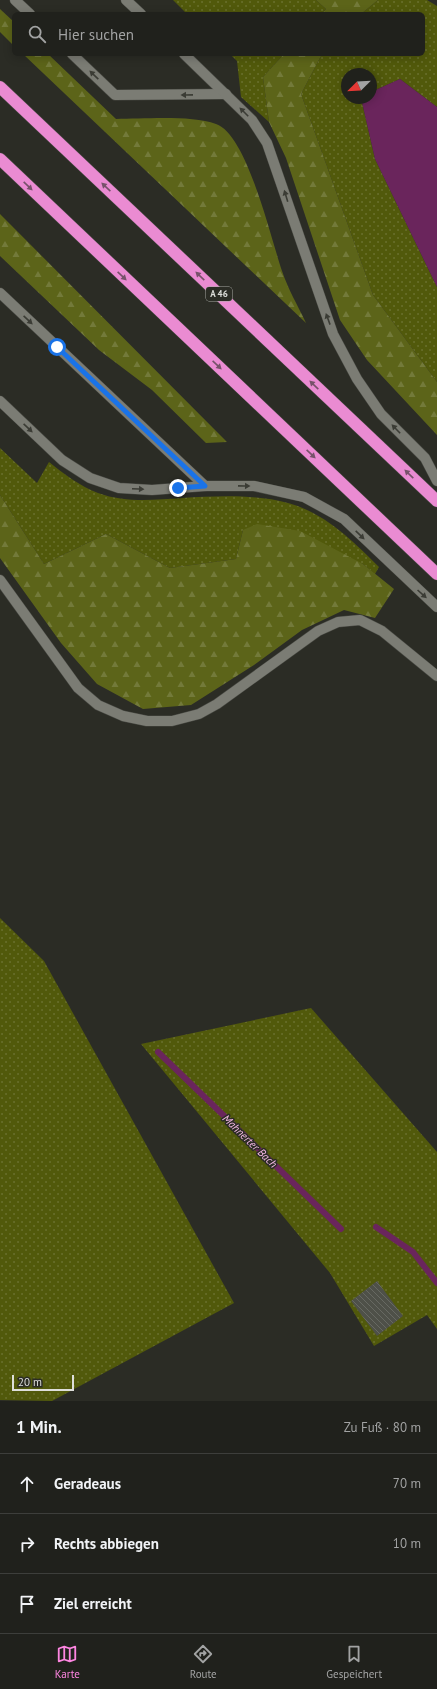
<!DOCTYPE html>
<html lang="de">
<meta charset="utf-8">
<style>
:root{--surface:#20211c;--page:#2d2e29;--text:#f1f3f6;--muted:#a2a3a3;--line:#3d3e3b;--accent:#fe86e1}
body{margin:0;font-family:"PT Sans",sans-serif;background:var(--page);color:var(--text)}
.compass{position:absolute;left:341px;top:68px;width:36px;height:36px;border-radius:50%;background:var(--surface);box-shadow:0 2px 10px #0003;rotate:246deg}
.scale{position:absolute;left:12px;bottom:10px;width:62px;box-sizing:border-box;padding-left:4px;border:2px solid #dedfdb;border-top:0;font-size:11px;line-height:14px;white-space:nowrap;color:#dedfdb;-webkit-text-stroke:3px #2b2c25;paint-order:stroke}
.stop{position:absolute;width:12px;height:12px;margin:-9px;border:3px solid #1a73e8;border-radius:50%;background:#fff}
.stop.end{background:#1a73e8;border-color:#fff;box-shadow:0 1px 4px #0008}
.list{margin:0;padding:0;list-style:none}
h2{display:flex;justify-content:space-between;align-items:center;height:52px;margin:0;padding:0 16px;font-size:17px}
h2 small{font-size:13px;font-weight:400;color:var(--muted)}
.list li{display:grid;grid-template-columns:26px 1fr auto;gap:12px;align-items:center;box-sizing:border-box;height:60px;padding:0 16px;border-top:1px solid var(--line)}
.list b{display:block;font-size:15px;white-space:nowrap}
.list em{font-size:13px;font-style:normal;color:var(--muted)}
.icon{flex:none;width:22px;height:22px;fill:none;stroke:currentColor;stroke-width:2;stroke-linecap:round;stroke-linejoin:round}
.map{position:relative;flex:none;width:437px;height:1401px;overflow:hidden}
.search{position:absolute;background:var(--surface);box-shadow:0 2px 10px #0003;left:12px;right:12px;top:12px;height:44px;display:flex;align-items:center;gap:10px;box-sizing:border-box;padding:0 14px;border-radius:6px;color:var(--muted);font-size:15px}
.sheet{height:232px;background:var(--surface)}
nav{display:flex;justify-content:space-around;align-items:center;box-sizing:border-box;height:56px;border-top:1px solid var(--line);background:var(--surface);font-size:11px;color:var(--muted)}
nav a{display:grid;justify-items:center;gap:2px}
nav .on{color:var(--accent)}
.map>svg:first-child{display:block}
</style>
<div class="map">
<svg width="437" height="1401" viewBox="0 0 437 1401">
<defs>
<pattern id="grass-dots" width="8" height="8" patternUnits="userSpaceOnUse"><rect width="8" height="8" fill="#51590b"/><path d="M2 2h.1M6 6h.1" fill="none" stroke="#6a702e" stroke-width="1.8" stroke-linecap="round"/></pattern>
<pattern id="forest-firs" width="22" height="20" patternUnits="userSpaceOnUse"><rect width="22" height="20" fill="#5c6419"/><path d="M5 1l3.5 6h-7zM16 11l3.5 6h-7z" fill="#737a3a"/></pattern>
<pattern id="building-back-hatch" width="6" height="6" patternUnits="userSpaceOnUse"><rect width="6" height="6" fill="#4e5048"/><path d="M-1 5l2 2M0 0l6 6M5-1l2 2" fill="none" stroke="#676962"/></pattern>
</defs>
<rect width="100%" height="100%" fill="#2b2c25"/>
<!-- grass -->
<g fill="url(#grass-dots)">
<polygon points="173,0 316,0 326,9 321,14 187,14"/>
<polygon points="378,0 427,0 437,6 437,107 400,79 371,92 371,74 347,74 347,98 361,98 375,159 437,287 437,382 373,295 301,94 322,54 423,54 423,14 361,14"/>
<polygon points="230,54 284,54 263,77 269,122 241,97 237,61"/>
<path d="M0,448L37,483L49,462C64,474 80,486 98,493C125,503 154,500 182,498C216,496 255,494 288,503C325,513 353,541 379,567L375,574L363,564L243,530L236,559L170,568L106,534L44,564L0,495Z"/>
<polygon points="0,918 44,961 234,1303 52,1401 0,1400"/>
<polygon points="311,1008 437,1152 437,1329 427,1315 374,1346 330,1273 141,1044"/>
</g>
<!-- forest -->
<g fill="url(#forest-firs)">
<polygon points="316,0 378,0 361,14 321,14 326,9"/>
<polygon points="0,9 14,22 14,46 0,32"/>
<path d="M23,54H48L116,119C144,119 191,115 216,124C247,134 271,239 282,271C288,289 298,306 306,323Z"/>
<polygon points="284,54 322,54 301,94 373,295 437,382 437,435 367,360 340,320 286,158 269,122 263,77"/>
<polygon points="0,214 227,442 206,443 152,390 99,350 0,256"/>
<polygon points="0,495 44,564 106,534 170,568 236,559 243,530 257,524 300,531 363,564 394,589 375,618 344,610 302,630 254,665 191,705 143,709 97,684 61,643 0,558"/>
</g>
<!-- water -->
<polygon fill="#6a255c" points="400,79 437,107 437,287 375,159 361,98 371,98 371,92"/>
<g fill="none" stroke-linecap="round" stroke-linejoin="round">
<!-- stream -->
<g stroke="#6a255c" stroke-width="6">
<polyline points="158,1052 341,1229"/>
<polyline points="376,1227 413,1252 437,1283"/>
</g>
</g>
<!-- building -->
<polygon fill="url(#building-back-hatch)" points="377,1281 403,1316 377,1336 351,1301"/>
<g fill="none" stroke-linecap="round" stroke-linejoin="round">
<!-- minor casing -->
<g stroke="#484943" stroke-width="11">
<g id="minor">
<polyline points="15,0 30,14"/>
<polyline points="126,0 141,14"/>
<polyline points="72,54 115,95 226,94"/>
<polyline points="184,54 252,120 267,143 333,334 357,379 381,414 425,458 437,481"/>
<polyline points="0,293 205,486"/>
<polyline points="0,401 62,460 90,478 119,488 152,490 205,486 254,486 304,497 344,519 437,607"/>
<polyline points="0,580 78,688 98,705 123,716 147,721 172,721 199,714 217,704 318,631 338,622 360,620 382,631 437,676"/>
</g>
</g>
<!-- highway casing -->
<g stroke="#484943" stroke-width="13">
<g id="highway">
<polyline points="0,87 437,501"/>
<polyline points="0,159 437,574"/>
</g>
</g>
<!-- minor -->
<use href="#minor" stroke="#7b7c74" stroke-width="10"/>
<!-- highway -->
<use href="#highway" stroke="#ea8bd2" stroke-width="12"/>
</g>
<!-- one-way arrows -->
<defs><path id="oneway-solid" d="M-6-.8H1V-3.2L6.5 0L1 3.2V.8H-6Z"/></defs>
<g fill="#3b3c35">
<use href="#oneway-solid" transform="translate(94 75) rotate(-136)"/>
<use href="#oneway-solid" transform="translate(187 95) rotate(179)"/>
<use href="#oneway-solid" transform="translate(244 112) rotate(-135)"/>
<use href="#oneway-solid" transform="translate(286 196) rotate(-107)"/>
<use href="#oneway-solid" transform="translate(328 319) rotate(-110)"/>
<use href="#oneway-solid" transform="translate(28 320) rotate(43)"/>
<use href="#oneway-solid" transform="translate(28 428) rotate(43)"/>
<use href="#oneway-solid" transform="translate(396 429) rotate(-134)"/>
<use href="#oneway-solid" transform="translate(244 486) rotate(1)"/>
<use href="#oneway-solid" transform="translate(138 489) rotate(3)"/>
<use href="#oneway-solid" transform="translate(360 535) rotate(44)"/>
<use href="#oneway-solid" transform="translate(422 594) rotate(42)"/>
</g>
<g fill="#77526a">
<use href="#oneway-solid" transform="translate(28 186) rotate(44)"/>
<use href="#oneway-solid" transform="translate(106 187) rotate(-137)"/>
<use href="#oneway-solid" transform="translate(122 276) rotate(43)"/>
<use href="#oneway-solid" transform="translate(200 276) rotate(-136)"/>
<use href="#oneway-solid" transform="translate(217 365) rotate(43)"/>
<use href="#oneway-solid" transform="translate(314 385) rotate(-136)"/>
<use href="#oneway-solid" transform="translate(311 454) rotate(43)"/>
<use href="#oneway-solid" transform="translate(409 474) rotate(-136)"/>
</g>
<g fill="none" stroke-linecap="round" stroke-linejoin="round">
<!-- route -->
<polyline stroke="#1a73e8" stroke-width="5" points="57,347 205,486 178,488"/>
</g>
<g text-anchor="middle" stroke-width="3" stroke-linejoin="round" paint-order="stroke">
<!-- shield labels -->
<rect fill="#2b2c25" stroke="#a8a9a4" stroke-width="1" x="206" y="287" width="26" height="14" rx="3"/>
<g font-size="9" font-weight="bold" fill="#dedfdb">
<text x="219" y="297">A 46</text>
</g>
<!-- water labels -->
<g font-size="11" font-style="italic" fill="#f6b9e5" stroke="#2b2c25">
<text transform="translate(250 1141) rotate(44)" y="4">Mahnerter Bach</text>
</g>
</g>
</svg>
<svg class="compass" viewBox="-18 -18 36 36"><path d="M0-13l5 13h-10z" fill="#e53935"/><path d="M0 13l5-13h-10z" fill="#a2a3a3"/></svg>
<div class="scale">20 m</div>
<div class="stop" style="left:57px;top:347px"></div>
<div class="stop end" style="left:178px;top:488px"></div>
<div class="search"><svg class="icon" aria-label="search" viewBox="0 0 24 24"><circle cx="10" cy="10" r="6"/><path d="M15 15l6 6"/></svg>Hier suchen</div>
</div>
<section class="sheet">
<h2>1 Min.<small>Zu Fuß · 80 m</small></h2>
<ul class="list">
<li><svg class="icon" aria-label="ahead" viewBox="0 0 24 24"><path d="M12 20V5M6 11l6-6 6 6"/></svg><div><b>Geradeaus</b></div><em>70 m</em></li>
<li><svg class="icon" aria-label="right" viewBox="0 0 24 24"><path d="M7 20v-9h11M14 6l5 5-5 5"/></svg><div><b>Rechts abbiegen</b></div><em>10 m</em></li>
<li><svg class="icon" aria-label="arrive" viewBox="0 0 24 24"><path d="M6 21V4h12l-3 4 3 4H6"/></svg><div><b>Ziel erreicht</b></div></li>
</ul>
</section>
<nav>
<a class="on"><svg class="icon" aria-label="map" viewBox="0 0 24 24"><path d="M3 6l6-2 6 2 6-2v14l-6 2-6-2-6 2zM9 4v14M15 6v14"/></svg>Karte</a>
<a><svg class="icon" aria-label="directions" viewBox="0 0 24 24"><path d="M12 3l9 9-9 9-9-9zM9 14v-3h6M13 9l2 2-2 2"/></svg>Route</a>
<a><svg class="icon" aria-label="saved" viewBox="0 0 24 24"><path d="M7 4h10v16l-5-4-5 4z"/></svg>Gespeichert</a>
</nav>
